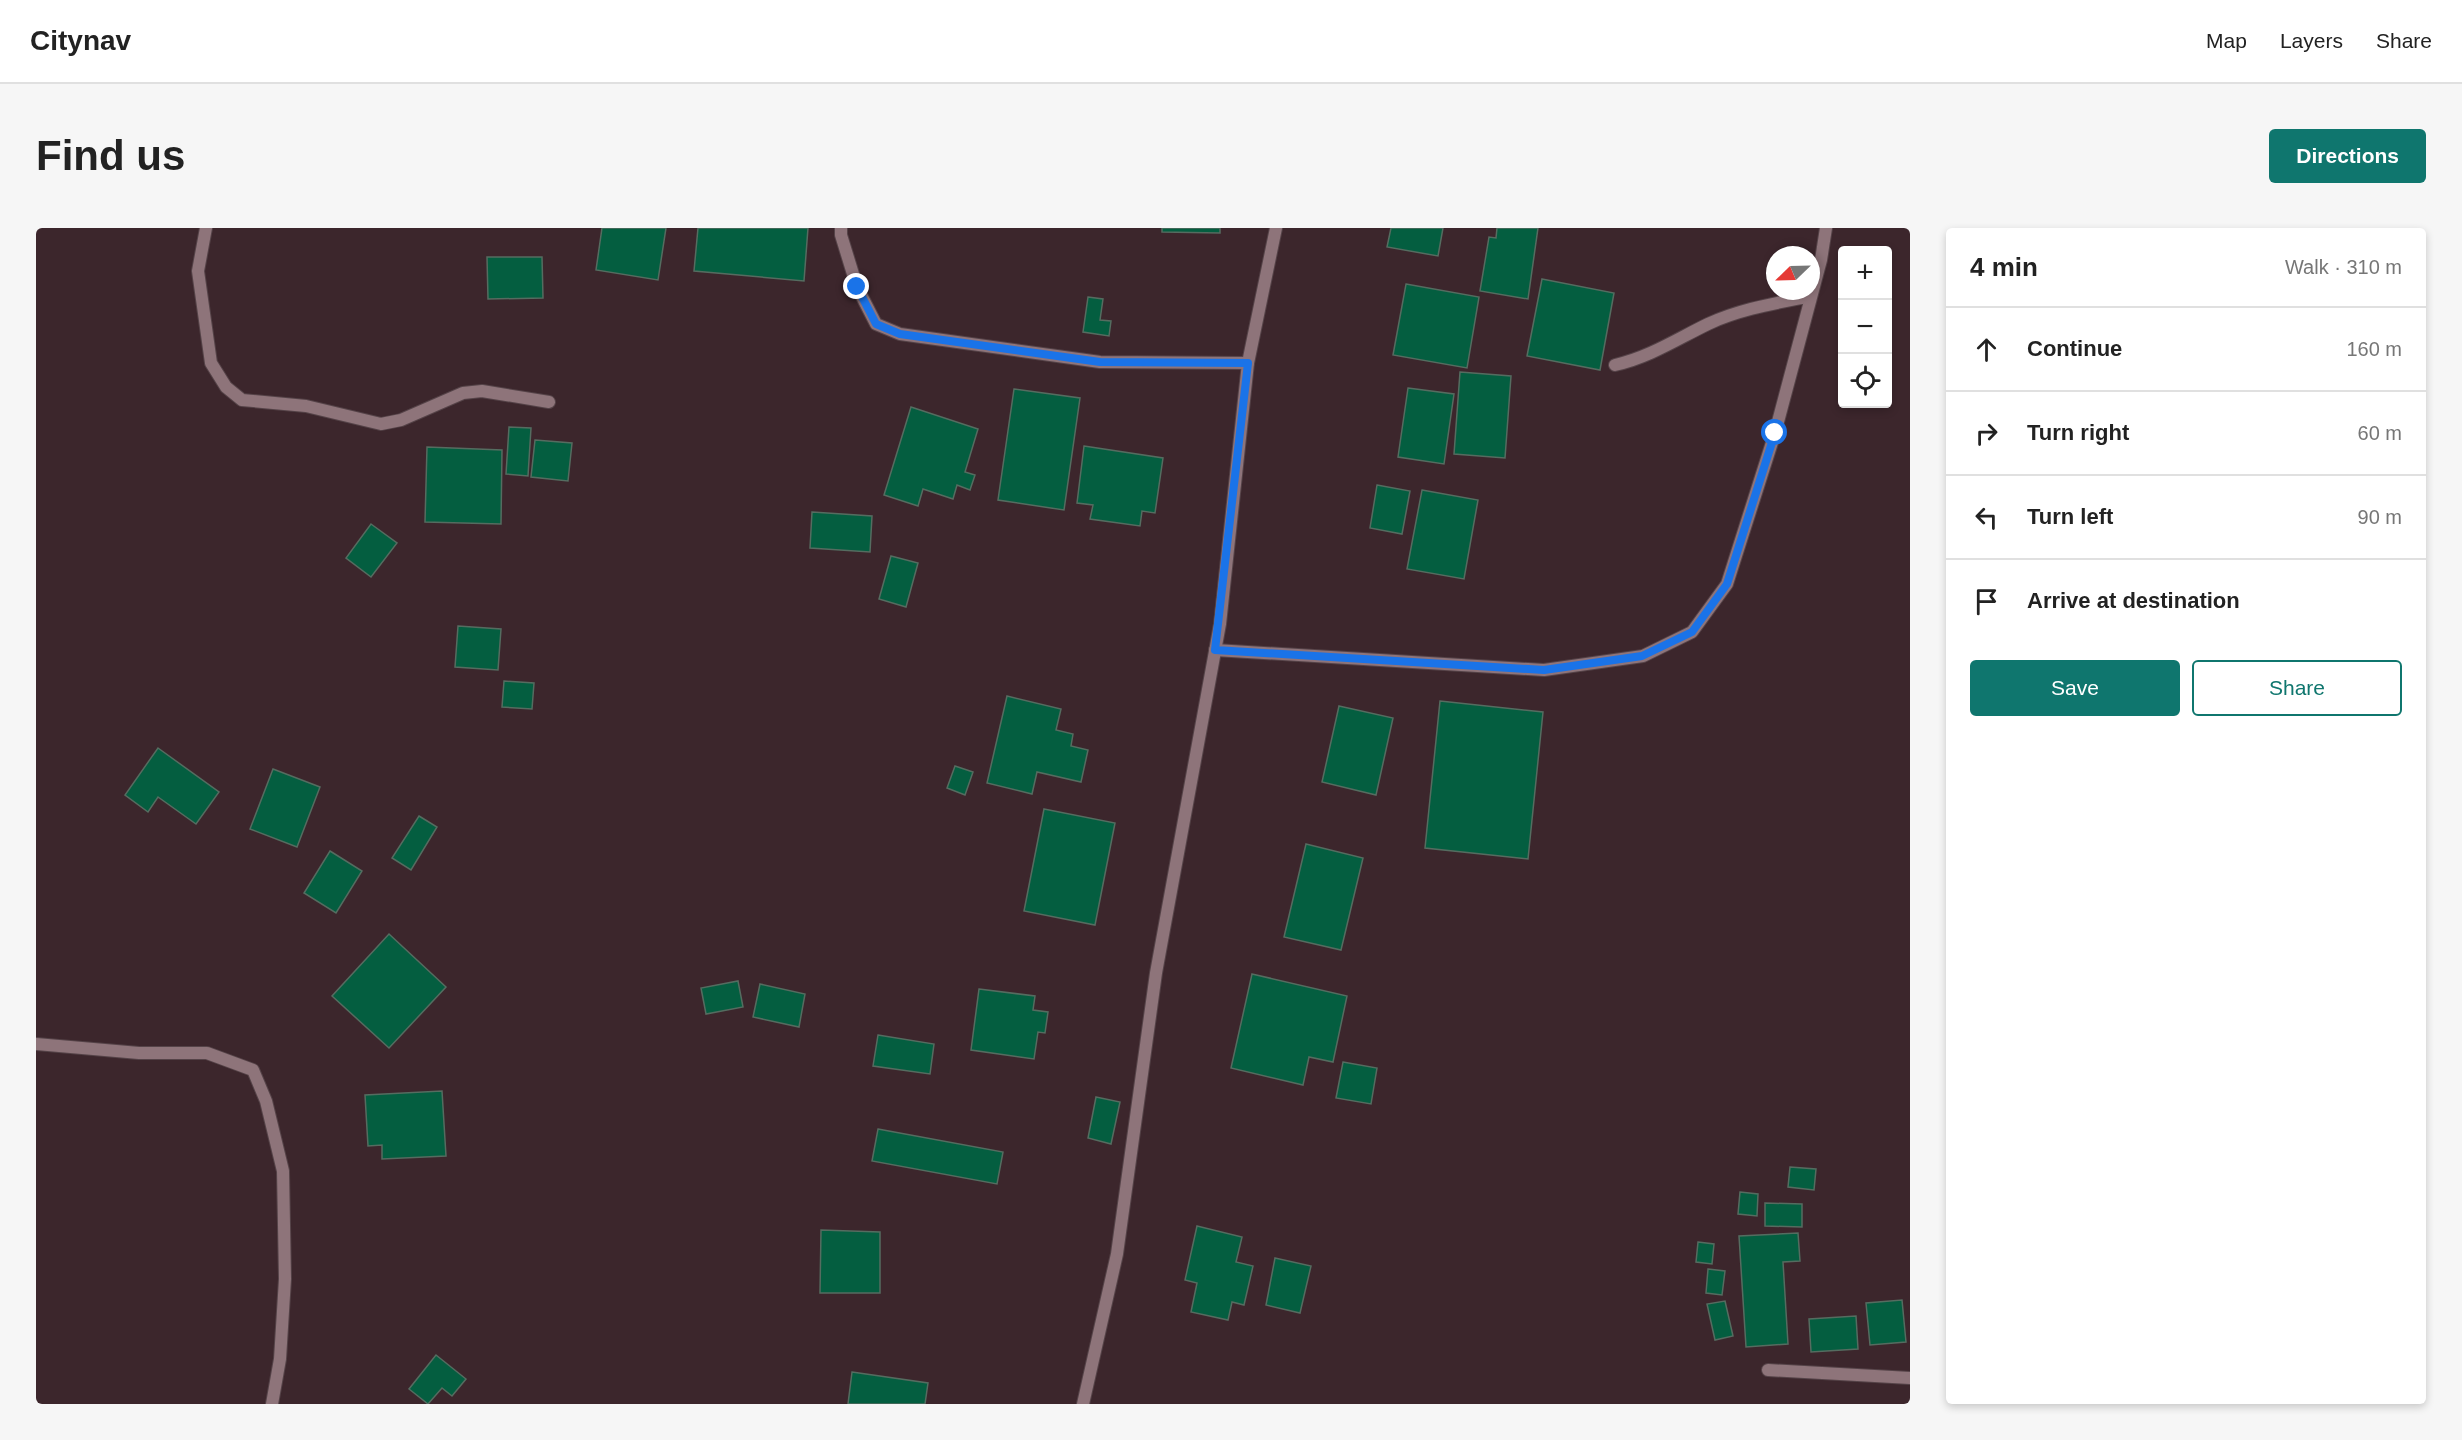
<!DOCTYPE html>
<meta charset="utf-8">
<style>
:root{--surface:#fff;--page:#f6f6f6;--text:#222;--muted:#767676;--line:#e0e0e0;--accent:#0f766e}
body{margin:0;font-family:Arial,sans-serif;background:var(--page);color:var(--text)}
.controls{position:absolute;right:18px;top:18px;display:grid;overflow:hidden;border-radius:6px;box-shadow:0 3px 9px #0003}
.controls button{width:54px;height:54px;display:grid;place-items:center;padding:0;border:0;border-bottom:2px solid var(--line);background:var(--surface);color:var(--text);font:30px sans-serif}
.compass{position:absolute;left:1730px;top:18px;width:54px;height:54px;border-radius:50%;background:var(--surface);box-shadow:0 3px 9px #0003;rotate:247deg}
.stop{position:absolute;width:18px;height:18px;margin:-14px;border:4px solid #1a73e8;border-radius:50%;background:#fff}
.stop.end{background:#1a73e8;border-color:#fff;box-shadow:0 2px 6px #0008}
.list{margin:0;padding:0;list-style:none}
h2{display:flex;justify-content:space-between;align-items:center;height:78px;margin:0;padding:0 24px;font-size:26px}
h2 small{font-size:20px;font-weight:400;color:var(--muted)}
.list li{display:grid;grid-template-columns:39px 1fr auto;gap:18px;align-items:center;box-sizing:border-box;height:84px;padding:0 24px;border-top:2px solid var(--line)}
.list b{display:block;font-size:22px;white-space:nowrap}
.list em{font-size:20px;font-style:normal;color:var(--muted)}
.actions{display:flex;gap:12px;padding:18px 24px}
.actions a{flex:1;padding:14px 0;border:2px solid var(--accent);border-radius:6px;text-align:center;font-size:21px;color:var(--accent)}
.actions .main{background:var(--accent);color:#fff}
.icon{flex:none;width:33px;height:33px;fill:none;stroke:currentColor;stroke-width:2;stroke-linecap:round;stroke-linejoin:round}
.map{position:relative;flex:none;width:1874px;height:1176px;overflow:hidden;border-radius:6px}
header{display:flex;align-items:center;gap:36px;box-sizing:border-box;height:84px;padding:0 30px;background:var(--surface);border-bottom:2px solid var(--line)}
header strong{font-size:28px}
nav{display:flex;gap:33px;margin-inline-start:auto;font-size:21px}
.intro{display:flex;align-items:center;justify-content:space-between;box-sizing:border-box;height:144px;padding:0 36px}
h1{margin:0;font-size:42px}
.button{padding:15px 27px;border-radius:6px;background:var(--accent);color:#fff;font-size:21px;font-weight:700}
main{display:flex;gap:36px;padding:0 36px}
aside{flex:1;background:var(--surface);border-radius:6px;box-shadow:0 3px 9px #0003}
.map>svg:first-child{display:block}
</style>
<header>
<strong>Citynav</strong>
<nav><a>Map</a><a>Layers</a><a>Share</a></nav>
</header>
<div class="intro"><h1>Find us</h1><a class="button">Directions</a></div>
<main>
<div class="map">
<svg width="1874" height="1176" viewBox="0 0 1874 1176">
<rect width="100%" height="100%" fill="#3c262c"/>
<!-- building -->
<g fill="#045e40" stroke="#556c60" stroke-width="1.5">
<polygon points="566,0 630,0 622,52 560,42"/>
<polygon points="662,0 772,0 768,53 658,43"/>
<polygon points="1126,0 1184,0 1184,5 1126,4"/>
<polygon points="1355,0 1407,0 1402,28 1351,19"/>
<polygon points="1461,0 1502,0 1492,71 1444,63 1453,9 1460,10"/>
<polygon points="451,29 506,29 507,70 452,71"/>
<polygon points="1506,51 1578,65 1564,142 1491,128"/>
<polygon points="1370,56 1443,69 1431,140 1357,127"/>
<polygon points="1052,69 1067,71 1064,92 1075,93 1073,108 1047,104"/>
<polygon points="1424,144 1475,148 1469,230 1418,226"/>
<polygon points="1372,160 1418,166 1408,236 1362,229"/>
<polygon points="978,161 1044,170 1028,282 962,272"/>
<polygon points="875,179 942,201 929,244 939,247 934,262 921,257 917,271 887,261 882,278 848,267"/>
<polygon points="473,199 495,200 492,248 470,246"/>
<polygon points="499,212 536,215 532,253 495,249"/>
<polygon points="1048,218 1127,230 1119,285 1106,283 1104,298 1054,291 1057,277 1041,275"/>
<polygon points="391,219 466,222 465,296 389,294"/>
<polygon points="1341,257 1374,263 1366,306 1334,300"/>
<polygon points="1386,262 1442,272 1428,351 1371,341"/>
<polygon points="776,284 836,288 834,324 774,320"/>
<polygon points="335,296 361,315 335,349 310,330"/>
<polygon points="855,328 882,335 870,379 843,371"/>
<polygon points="422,398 465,401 462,442 419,439"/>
<polygon points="468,453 498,455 496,481 466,479"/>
<polygon points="971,468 1025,481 1020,502 1037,506 1035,518 1052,522 1045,554 1001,544 996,566 951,555"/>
<polygon points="1404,473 1507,484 1492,631 1389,620"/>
<polygon points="1303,478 1357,490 1340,567 1286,554"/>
<polygon points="122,520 183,564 160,596 122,569 112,584 89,567"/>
<polygon points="919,538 937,544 929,567 911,560"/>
<polygon points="237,541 284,559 261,619 214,601"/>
<polygon points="1008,581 1079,595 1059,697 988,683"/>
<polygon points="383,588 401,599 375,642 356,630"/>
<polygon points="1270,616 1327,630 1305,722 1248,709"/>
<polygon points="294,623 326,643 300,685 268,665"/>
<polygon points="353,706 410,759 353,820 296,768"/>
<polygon points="1216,746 1311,768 1297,834 1273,829 1267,857 1195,840"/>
<polygon points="702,753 707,779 670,786 665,760"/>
<polygon points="724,756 769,766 763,799 717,789"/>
<polygon points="943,761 999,768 997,782 1012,784 1009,805 1002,804 998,831 935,822"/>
<polygon points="842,807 898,816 894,846 837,838"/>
<polygon points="1307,834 1341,840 1335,876 1300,870"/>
<polygon points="406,863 410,928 346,931 346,917 332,918 329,867"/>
<polygon points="1060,869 1084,874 1075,916 1052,910"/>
<polygon points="842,901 967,924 961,956 836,933"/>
<polygon points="1754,939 1780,941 1778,962 1752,959"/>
<polygon points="1704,964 1722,966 1721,988 1702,986"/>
<polygon points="1729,975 1766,976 1766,999 1729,998"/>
<polygon points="1161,998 1206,1009 1200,1034 1217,1038 1208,1077 1196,1074 1192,1092 1155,1084 1161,1055 1149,1052"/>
<polygon points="785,1002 844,1004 844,1065 784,1065"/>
<polygon points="1762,1005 1764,1033 1747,1034 1752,1116 1710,1119 1703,1008"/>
<polygon points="1662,1014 1678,1016 1676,1036 1660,1034"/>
<polygon points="1239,1030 1275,1038 1264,1085 1230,1077"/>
<polygon points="1672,1041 1689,1043 1686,1067 1670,1065"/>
<polygon points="1866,1072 1870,1114 1834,1117 1830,1075"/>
<polygon points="1689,1073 1697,1108 1679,1112 1671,1076"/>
<polygon points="1820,1088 1822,1121 1775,1124 1773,1091"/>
<polygon points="400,1127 430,1151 416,1168 406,1160 392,1176 373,1161"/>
<polygon points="816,1144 892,1155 889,1176 812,1176"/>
</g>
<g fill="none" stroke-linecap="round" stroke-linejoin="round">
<!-- minor casing -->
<g stroke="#554348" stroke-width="14">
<g id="minor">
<polyline points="170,0 162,43 175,135 190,159 206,172 270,178 345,196 365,192 427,165 446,163 513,174"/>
<polyline points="805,0 805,7 821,59 840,96 864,106 1064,134 1212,135"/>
<path d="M1579,137C1614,129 1641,111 1672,96C1704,81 1741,75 1775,68"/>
<polyline points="1179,422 1508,442 1607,428 1656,404 1691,356 1739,205 1785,32 1790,0"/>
<polyline points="0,816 103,825 171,825 217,842 230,873 247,943 249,1051 244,1131 236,1176"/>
<polyline points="1732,1142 1874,1150"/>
<polyline points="1047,1176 1081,1026 1120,745 1184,396 1212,135 1240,0"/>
</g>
</g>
<!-- minor -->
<use href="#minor" stroke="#8e747a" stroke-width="12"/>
</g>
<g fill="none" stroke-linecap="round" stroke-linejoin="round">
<!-- route -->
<polyline stroke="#1a73e8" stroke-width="8" points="821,59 840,96 864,106 1064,134 1212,135 1179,422 1508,442 1606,428 1656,404 1691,356 1739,205"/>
</g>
</svg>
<div class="controls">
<button>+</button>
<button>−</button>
<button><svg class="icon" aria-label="locate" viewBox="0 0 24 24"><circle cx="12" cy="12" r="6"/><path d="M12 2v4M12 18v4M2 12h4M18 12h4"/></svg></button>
</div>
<svg class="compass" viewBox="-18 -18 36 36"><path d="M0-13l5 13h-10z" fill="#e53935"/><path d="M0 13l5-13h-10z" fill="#767676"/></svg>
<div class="stop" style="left:1739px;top:205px"></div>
<div class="stop end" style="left:821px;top:59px"></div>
</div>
<aside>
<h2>4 min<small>Walk · 310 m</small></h2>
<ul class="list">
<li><svg class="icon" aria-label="ahead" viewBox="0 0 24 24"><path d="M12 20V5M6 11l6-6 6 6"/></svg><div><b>Continue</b></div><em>160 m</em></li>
<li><svg class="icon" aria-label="right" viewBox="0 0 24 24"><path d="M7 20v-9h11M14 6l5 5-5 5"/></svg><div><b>Turn right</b></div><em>60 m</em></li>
<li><svg class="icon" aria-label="left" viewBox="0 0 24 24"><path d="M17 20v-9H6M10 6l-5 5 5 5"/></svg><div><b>Turn left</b></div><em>90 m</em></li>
<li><svg class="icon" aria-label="arrive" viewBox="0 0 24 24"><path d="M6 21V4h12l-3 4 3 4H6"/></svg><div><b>Arrive at destination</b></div></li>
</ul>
<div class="actions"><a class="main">Save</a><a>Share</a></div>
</aside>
</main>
